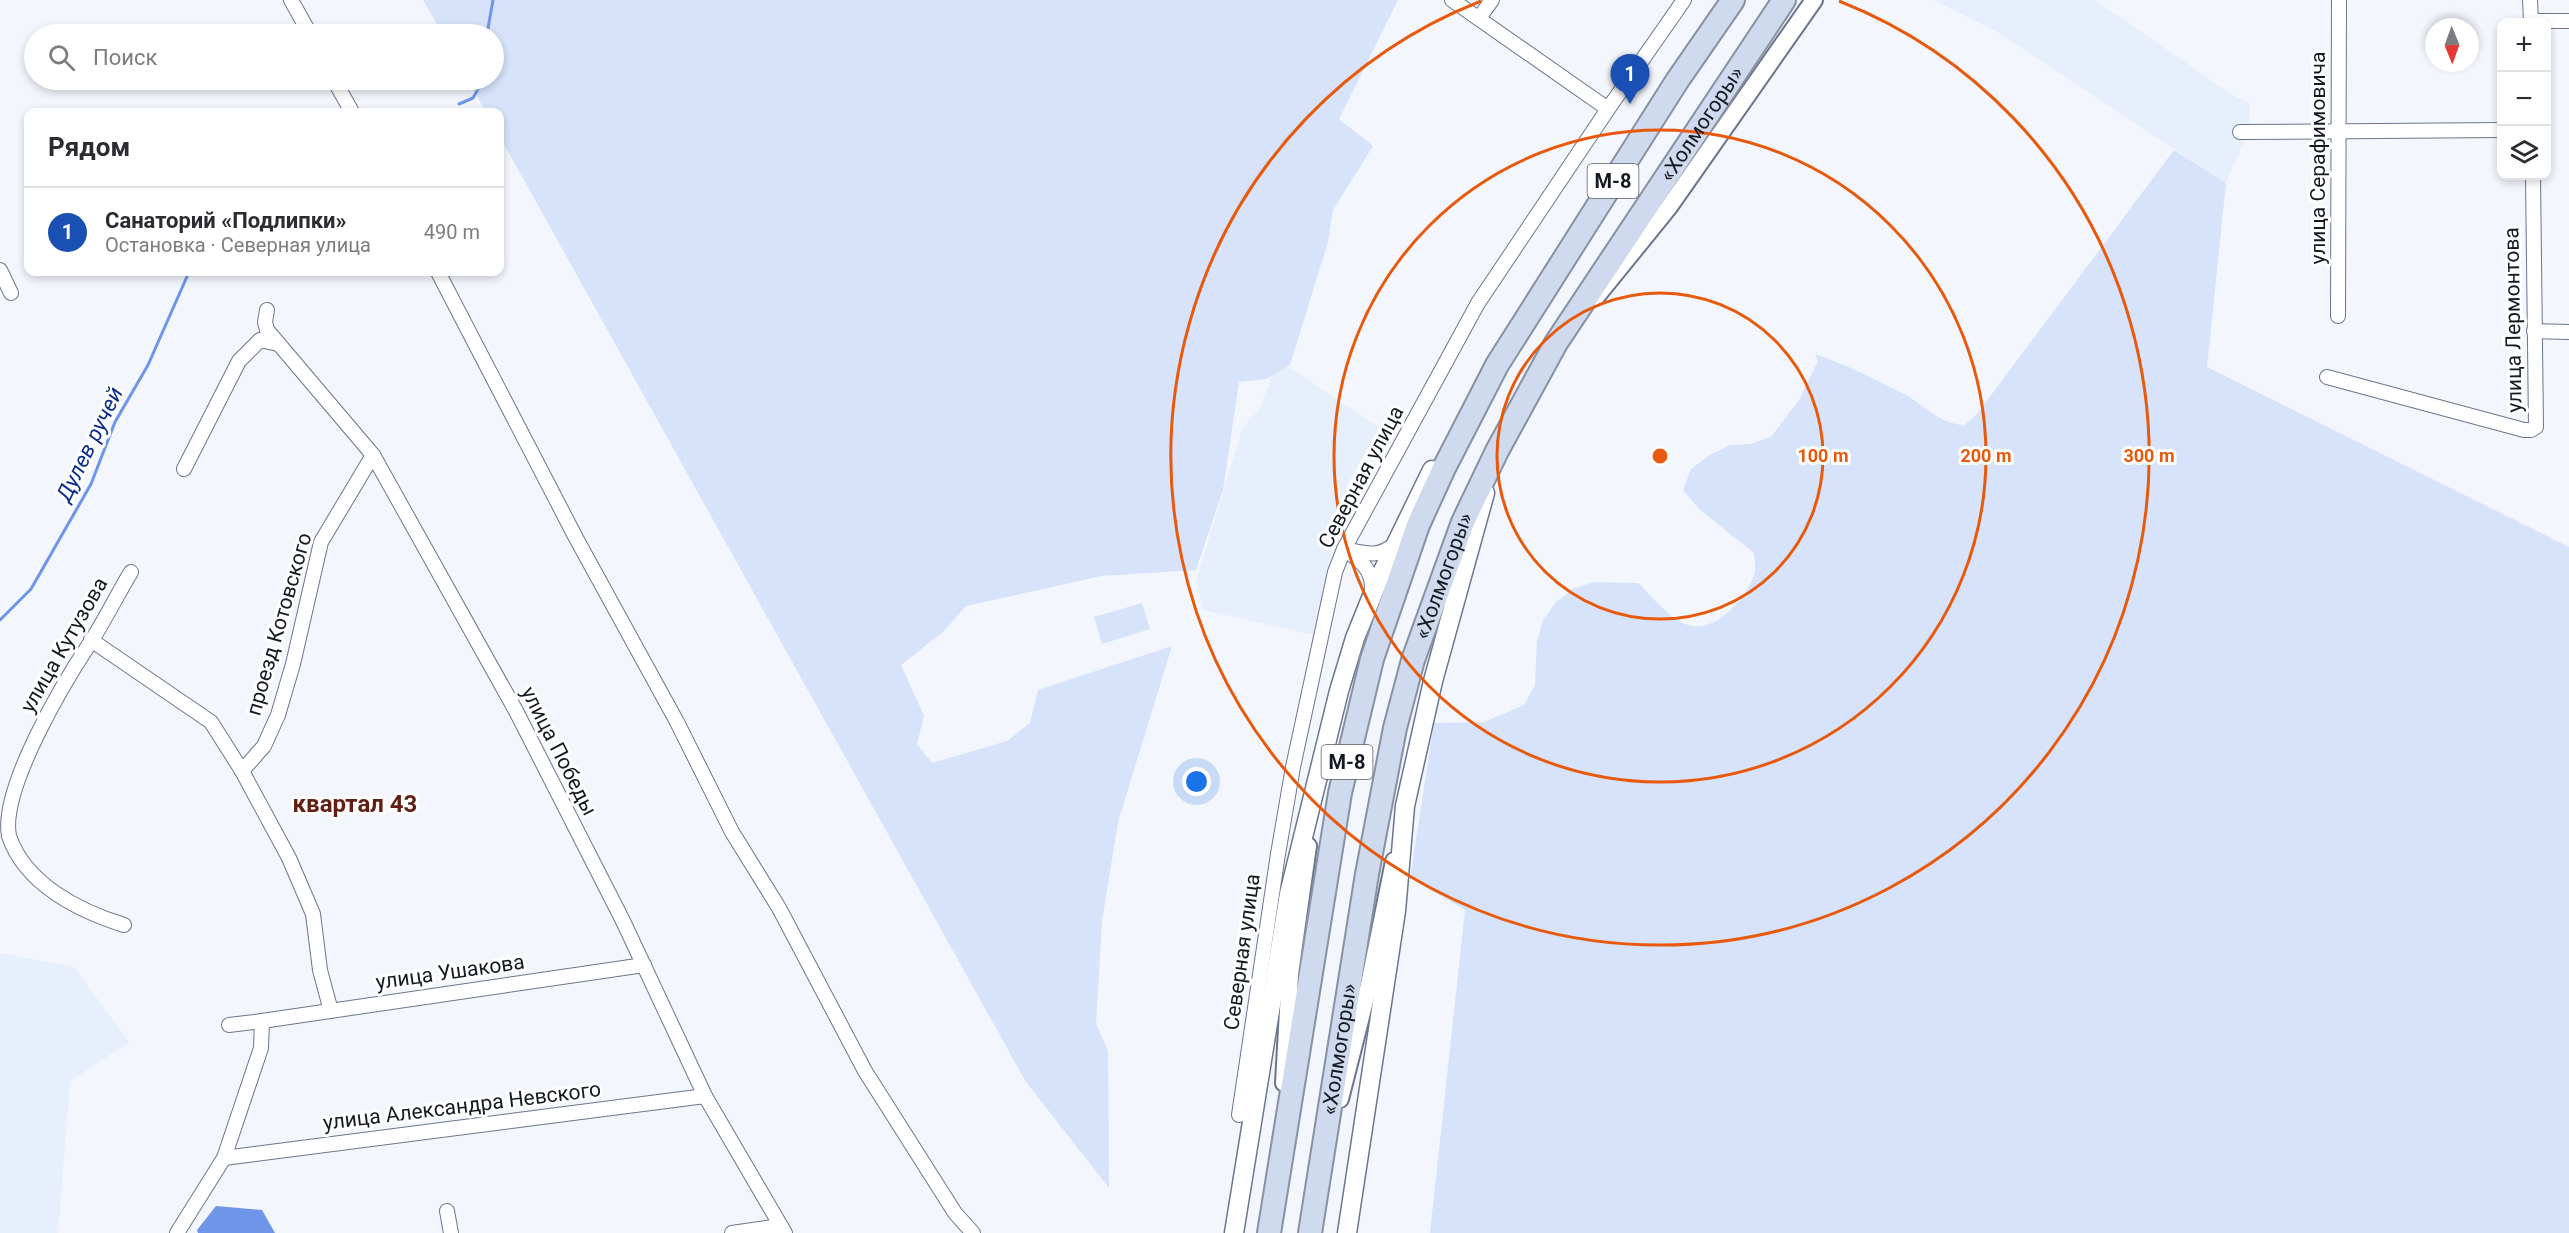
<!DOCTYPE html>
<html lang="ru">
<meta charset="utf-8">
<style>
:root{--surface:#fff;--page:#f2f2f3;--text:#2b2b33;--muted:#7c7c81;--line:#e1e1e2;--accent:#d93025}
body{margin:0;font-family:Roboto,sans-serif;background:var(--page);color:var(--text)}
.controls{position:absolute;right:18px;top:18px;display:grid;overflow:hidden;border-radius:12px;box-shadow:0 3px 9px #0003}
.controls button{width:54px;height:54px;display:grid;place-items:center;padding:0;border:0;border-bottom:2px solid var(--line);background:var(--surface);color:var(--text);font:30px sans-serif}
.compass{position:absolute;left:2425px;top:18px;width:54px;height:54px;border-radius:50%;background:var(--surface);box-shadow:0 3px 9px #0003;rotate:179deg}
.you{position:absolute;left:1197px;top:782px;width:21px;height:21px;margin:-15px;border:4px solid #fff;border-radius:50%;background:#1a73e8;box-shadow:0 0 0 9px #1a73e833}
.badge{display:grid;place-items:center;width:39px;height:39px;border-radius:50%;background:var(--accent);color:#fff;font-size:20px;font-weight:700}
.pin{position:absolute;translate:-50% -50px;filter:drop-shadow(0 2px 3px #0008)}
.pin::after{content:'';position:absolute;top:32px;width:21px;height:18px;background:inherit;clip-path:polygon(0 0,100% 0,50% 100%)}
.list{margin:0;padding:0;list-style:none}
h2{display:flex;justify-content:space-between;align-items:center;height:78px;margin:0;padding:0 24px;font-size:26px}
h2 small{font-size:20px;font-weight:400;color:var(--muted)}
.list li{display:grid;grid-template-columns:39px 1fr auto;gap:18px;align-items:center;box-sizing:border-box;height:90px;padding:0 24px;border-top:2px solid var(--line)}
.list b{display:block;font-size:22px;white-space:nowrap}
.list p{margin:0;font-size:20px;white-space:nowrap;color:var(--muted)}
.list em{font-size:20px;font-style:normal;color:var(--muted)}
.icon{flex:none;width:33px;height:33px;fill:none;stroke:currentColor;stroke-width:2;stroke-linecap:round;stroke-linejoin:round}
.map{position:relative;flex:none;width:2569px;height:1233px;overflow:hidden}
.search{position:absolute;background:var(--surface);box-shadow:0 3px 9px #0003;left:24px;top:24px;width:480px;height:66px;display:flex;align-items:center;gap:15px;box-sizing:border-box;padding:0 21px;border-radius:33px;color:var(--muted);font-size:22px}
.panel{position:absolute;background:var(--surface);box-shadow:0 3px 9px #0003;left:24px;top:108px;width:480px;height:168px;border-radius:12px}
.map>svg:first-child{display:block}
</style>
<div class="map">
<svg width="2569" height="1233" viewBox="0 0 2569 1233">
<rect width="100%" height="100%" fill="#f3f6fc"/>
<!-- built -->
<g fill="#e7eefc">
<polygon points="1933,0 2095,0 2231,94 2250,104 2249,130 2226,183 1997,32"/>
<polygon points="1277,364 1294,370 1379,428 1346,487 1357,497 1359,503 1332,546 1314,635 1204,610 1196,582 1243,427 1259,410"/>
<polygon points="0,953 74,967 129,1042 70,1081 58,1233 0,1233"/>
</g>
<!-- green -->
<g fill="#d6e3fb">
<polygon points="423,0 1398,0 1339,119 1373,146 1333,210 1328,242 1290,365 1266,379 1239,382 1223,490 1196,570 1101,576 966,606 943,632 901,665 924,716 917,744 932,763 1007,741 1030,723 1038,690 1172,646 1118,822 1102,921 1096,1024 1108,1051 1109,1188 1026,1082 500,137 500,112 486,112 468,80 494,80 494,34 443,34"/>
<path d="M2174,150L2226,183L2207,367L2569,547V1233H1430L1465,910L1410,878L1434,723L1484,722L1524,705L1535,685L1537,641L1543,620L1556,602L1573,589L1594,582L1638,583C1652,596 1669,619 1688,625C1716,633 1744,600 1754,576C1756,570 1755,560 1754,553L1699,509L1683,490L1691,469L1710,455L1730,445L1750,444L1771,437L1799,400L1818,361L1815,354C1846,364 1875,380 1904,394C1925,405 1940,425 1965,425L1977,414Z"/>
<polygon points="1142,603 1150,629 1102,644 1094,617"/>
</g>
<!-- water -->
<polygon fill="#6e96e8" points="216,1206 262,1210 275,1233 198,1233 197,1230"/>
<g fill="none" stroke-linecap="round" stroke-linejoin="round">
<!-- stream -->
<g stroke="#6e96e8" stroke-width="3">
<polyline points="487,34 493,0"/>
<polyline points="459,104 473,98 483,80"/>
<polyline points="0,620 31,589 91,484 115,422 148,365 189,272"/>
</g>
<!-- minor casing -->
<g stroke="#6a768e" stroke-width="16">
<g id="minor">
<polyline points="291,0 310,34"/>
<polyline points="1452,0 1608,109"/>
<polyline points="2530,0 2531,22"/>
<polyline points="1479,18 1492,0"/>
<polyline points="2531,21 2569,21"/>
<polyline points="334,80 352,112"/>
<polyline points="2240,132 2502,130"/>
<polyline points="0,270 11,293"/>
<polyline points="438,272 576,538 677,722 732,832 779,908 865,1071 955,1213 973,1233"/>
<polyline points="267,310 265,322 267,330 373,455 516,711 623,921 705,1096 785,1233"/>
<polyline points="2338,316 2339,0"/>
<polyline points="2534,331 2569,332"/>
<polyline points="2327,377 2524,430 2531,430 2536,427 2533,176"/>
<polyline points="184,469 239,361 260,340 278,344"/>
<path d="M1344,549C1361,561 1373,569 1372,591"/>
<path d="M1349,550C1368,554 1378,557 1394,545"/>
<polyline points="91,640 211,722 242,771 289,858 313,914 320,970 331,1011"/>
<polyline points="242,771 264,746 278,715 293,664 321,542 373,455"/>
<path d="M124,925C79,911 25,884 9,836C0,789 64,682 90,643C105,620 117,595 131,572"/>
<polyline points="262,1021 644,965"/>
<polyline points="1239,1115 1278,854 1293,767 1335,572 1344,549 1478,303 1608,109 1684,0"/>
<polyline points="224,1158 705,1096"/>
<polyline points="447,1211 451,1233"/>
<polyline points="177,1233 224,1158 261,1048 262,1021 229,1025"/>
<polyline points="732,1233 779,1226"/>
</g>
</g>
<!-- tertiary casing -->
<g stroke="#6a768e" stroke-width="20">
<g id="tertiary">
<polyline points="1596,297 1669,207 1814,0"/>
<polyline points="1284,1083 1290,974 1308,846"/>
<polyline points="1340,1099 1369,985 1394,861"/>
</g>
</g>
<!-- secondary casing -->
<g stroke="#6a768e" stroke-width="21">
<g id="secondary">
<polyline points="1234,1233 1289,894 1339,691 1355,638 1378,581 1432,470"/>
<polyline points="1347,1233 1396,911 1405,806 1433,681 1485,493"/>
</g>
</g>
<!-- trunk casing -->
<g stroke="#8791a3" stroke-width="26">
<g id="trunk">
<polyline points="1269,1233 1340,793 1372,659 1418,525 1444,468 1497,365 1677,81 1733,0"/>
<path id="s1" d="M1310,1233L1367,874L1395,728L1413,660L1463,522L1497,451L1556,343L1784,0"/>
</g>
</g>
<!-- minor -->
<use href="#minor" stroke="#fff" stroke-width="14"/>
<!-- tertiary -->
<use href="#tertiary" stroke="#fff" stroke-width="16"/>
<!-- secondary -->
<use href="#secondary" stroke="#fff" stroke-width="18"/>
<!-- trunk -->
<use href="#trunk" stroke="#d0daee" stroke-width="22"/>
</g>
<!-- distance rings -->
<g fill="none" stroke="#e8590c" stroke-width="3">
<circle cx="1660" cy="456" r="163"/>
<circle cx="1660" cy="456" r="326"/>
<path d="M1839 1A489 489 0 1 1 1481 1"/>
</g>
<g text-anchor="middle" stroke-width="6" stroke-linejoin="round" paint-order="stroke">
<!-- shield labels -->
<g fill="#fff" stroke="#5a5e64" stroke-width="1.5">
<rect x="1587.5" y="164" width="51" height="34" rx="4.5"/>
<rect x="1321.5" y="745" width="51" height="34" rx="4.5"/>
</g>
<g font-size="20" font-weight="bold" fill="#141922">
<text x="1613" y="188">М-8</text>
<text x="1347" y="769">М-8</text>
</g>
<!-- street labels -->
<g font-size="21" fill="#141922" stroke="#fff">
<text dy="7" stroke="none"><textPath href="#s1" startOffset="1194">«Холмогоры»</textPath></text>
<text transform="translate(2318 158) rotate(-90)" y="7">улица Серафимовича</text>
<text transform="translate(2513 320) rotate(-91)" y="7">улица Лермонтова</text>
<text transform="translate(1361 477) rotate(-62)" y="7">Северная улица</text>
<text dy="7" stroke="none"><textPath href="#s1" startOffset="672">«Холмогоры»</textPath></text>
<text transform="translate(279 624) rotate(-74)" y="7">проезд Котовского</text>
<text transform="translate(64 645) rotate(-60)" y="7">улица Кутузова</text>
<text transform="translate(559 751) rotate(63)" y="7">улица Победы</text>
<text transform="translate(1242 952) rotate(-82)" y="7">Северная улица</text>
<text transform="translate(450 972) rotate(-8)" y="7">улица Ушакова</text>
<text dy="7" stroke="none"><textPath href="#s1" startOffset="186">«Холмогоры»</textPath></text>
<text transform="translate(462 1106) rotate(-7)" y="7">улица Александра Невского</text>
</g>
<!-- water labels -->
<g font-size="22" font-style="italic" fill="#0a2e8b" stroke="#fff">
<text transform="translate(89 444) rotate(-64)" y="8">Дулев ручей</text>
</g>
<!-- quarter labels -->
<g font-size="24" font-weight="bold" fill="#621f13" stroke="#fff">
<text x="355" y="812">квартал 43</text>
</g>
</g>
<circle cx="1660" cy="456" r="9" fill="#e8590c" stroke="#fff" stroke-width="3"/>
<g font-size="18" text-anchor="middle" font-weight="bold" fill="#e8590c" stroke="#fff" stroke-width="6" stroke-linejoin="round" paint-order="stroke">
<text x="1823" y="462">100 m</text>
<text x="1986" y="462">200 m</text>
<text x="2149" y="462">300 m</text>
</g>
</svg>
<div class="controls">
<button>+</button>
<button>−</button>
<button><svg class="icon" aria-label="layers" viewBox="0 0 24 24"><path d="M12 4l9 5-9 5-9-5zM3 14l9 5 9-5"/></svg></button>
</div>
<svg class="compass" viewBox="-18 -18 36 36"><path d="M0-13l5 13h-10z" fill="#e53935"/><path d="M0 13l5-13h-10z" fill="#7c7c81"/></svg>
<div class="you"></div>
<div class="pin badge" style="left:1630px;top:104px;background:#1a4fb4">1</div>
<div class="search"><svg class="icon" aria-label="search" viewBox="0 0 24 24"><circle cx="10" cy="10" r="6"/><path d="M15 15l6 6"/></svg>Поиск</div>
<section class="panel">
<h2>Рядом<small></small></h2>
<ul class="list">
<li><span class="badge" style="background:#1a4fb4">1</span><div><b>Санаторий «Подлипки»</b><p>Остановка · Северная улица</p></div><em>490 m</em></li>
</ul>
</section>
</div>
